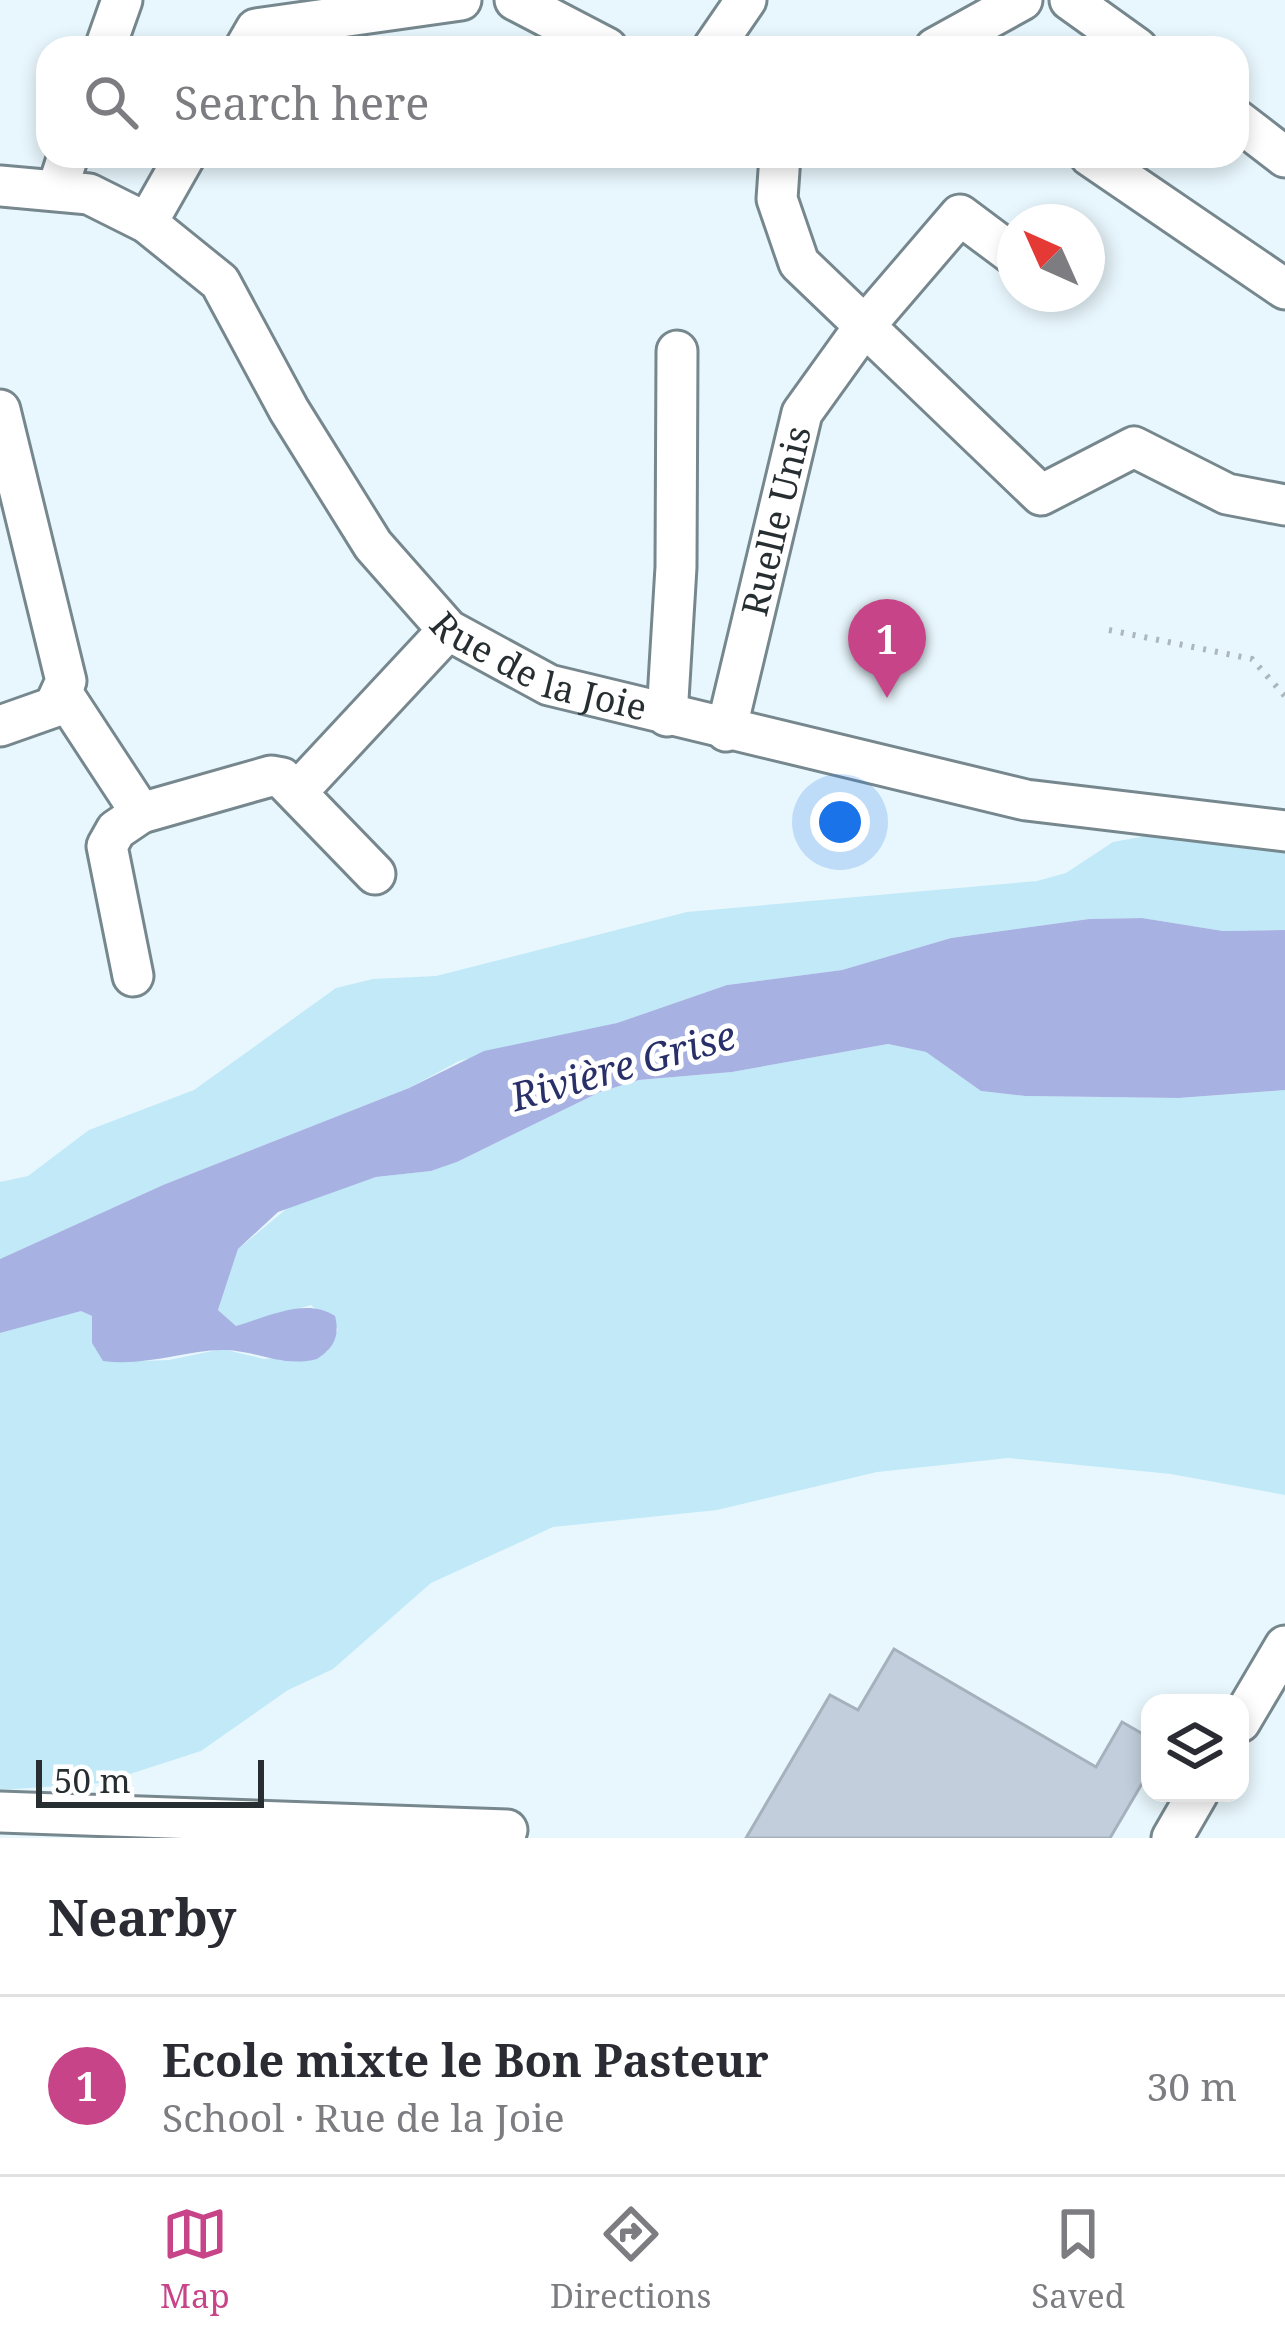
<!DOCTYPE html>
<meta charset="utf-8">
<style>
:root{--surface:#fff;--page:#f2f2f3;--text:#2b2b33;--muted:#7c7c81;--line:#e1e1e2;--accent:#c74489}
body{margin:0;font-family:"Noto Serif",serif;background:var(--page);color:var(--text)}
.controls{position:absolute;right:36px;bottom:36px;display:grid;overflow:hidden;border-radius:24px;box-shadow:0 6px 18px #0003}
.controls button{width:108px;height:108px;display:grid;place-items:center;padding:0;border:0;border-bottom:3px solid var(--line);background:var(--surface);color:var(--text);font:60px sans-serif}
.compass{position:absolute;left:997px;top:204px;width:108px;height:108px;border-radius:50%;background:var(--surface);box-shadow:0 6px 18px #0003;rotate:315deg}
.scale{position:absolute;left:36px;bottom:30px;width:228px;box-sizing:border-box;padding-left:12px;border:6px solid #272e31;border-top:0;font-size:33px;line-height:42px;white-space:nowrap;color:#272e31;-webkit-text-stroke:9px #fff;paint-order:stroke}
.you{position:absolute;left:840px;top:822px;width:42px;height:42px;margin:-30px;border:9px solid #fff;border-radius:50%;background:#1a73e8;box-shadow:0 0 0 18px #1a73e833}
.badge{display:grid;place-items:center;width:78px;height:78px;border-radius:50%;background:var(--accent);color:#fff;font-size:39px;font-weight:700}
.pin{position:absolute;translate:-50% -99px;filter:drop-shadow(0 3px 6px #0008)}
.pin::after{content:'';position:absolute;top:63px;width:42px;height:36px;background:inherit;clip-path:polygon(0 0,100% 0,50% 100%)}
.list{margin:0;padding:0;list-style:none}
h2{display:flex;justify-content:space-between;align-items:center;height:156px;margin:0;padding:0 48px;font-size:51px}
h2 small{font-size:39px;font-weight:400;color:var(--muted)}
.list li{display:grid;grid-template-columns:78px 1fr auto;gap:36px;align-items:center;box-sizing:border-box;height:180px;padding:0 48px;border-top:3px solid var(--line)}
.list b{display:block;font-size:45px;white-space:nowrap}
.list p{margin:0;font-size:39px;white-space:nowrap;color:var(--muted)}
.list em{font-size:39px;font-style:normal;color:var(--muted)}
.icon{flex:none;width:66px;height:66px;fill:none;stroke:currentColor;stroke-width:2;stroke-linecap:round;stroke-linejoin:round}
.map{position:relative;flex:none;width:1285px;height:1838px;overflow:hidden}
.search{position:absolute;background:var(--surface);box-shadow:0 6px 18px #0003;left:36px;right:36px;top:36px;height:132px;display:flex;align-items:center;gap:30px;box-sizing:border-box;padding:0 42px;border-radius:36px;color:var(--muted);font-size:45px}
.sheet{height:336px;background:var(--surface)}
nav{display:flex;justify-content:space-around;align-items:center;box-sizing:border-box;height:168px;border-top:3px solid var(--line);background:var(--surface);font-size:33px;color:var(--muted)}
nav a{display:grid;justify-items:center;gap:6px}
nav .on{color:var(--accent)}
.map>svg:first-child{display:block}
</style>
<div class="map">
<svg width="1285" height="1838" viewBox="0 0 1285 1838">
<rect width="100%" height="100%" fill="#e8f7fd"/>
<!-- green -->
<g fill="#c1e9f8">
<polygon points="1222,809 1285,809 1285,930 1223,931 1142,918 1089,919 951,938 842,970 727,985 617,1023 459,1061 409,1088 163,1185 0,1259 0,1182 28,1176 89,1130 194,1090 336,988 373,979 436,976 687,912 1037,881 1066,873 1113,842 1146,836 1177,819"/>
<polygon points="888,1044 926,1052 981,1091 1025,1096 1180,1098 1285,1090 1285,1495 1171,1474 1008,1458 877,1472 717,1510 553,1527 431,1583 333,1669 288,1690 201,1751 102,1783 0,1790 0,1333 80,1310 92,1316 92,1343 116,1362 169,1360 222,1349 264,1359 327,1352 338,1329 311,1305 236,1326 218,1310 238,1249 290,1206 376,1177 431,1171 457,1162 600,1092 639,1080 732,1072"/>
</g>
<!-- water -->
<path fill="#a7b2e2" d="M1142,918L1223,931L1285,930V1090L1179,1098L1025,1096L981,1091L926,1052L888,1044L732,1072L639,1080L600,1092L457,1162L431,1171L376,1177L278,1212L238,1249L218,1310L236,1326C268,1317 306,1297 335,1316C340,1336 334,1348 317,1359C283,1368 258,1351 225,1350C188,1349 147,1367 103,1361L92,1343V1316L81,1311L0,1333V1259L163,1185L409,1088L484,1051L617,1023L727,985L842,970L951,938L1089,919Z"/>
<!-- building -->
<polygon fill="#c2cedb" stroke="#a5b1bd" stroke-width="3" points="894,1649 1096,1767 1122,1722 1150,1738 1150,1770 1110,1838 746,1838 830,1695 858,1710"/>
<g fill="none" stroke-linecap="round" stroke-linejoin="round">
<!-- minor casing -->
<g stroke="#76878e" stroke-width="45">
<g id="minor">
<polyline points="515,0 607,48"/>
<polyline points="1070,0 1137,48"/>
<polyline points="105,48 122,0"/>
<polyline points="245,48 256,29 461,0"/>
<polyline points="713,48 746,0"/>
<polyline points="935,48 1022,0"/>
<polyline points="1237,120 1285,157"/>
<polyline points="780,156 777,199 799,263 1041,495 1134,447 1227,494 1285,505"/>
<polyline points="1090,156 1285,289"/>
<path id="s1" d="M0,186L89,194L147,223L220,282L289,410L373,545L448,630L549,685L1026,800L1285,831"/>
<polyline points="57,190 68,156"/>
<polyline points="147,223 185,156"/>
<polyline points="0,410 66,681 54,707 0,726"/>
<polyline points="63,694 141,813 116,830 107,846 133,976"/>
<polyline points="667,716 676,567 677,351"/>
<path id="s2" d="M726,731L802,413L863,328L960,215L1015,256"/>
<polyline points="297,792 448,630"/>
<polyline points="141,813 271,776 282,778 375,874"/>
<polyline points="1240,1722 1285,1646"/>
<polyline points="0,1812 507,1830"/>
<polyline points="1172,1838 1198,1793"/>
</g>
</g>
<!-- path -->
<polyline stroke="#aab7bc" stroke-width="6" stroke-dasharray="3 9" stroke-linecap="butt" points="1109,630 1252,659 1285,696"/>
<!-- minor -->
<use href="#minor" stroke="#fff" stroke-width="39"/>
</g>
<g text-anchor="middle" stroke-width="10" stroke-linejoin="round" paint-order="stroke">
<!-- street labels -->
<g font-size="36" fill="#272e31" stroke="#fff">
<text dy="13" stroke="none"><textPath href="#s2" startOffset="216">Ruelle Unis</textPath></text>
<text dy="13" stroke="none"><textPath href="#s1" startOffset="765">Rue de la Joie</textPath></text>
</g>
<!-- water labels -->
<g font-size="39" font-style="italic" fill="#293069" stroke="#fff">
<text transform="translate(623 1066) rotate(-16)" y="14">Rivière Grise</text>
</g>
</g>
</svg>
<div class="controls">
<button><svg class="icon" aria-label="layers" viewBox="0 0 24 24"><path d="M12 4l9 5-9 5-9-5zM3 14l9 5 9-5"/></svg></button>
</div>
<svg class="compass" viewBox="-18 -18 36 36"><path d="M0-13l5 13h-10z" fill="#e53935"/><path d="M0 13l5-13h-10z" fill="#7c7c81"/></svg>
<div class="scale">50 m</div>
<div class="you"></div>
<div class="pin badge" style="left:887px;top:698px">1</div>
<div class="search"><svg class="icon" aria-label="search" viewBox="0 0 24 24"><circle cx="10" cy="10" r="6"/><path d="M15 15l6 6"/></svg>Search here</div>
</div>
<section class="sheet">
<h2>Nearby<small></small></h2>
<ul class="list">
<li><span class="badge">1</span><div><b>Ecole mixte le Bon Pasteur</b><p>School · Rue de la Joie</p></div><em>30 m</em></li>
</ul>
</section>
<nav>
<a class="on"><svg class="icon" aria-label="map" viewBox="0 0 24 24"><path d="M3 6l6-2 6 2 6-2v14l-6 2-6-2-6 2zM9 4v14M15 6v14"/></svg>Map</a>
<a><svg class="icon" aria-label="directions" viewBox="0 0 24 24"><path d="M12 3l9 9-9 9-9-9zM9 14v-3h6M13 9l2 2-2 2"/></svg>Directions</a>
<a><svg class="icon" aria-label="saved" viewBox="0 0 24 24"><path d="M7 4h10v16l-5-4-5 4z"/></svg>Saved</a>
</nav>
